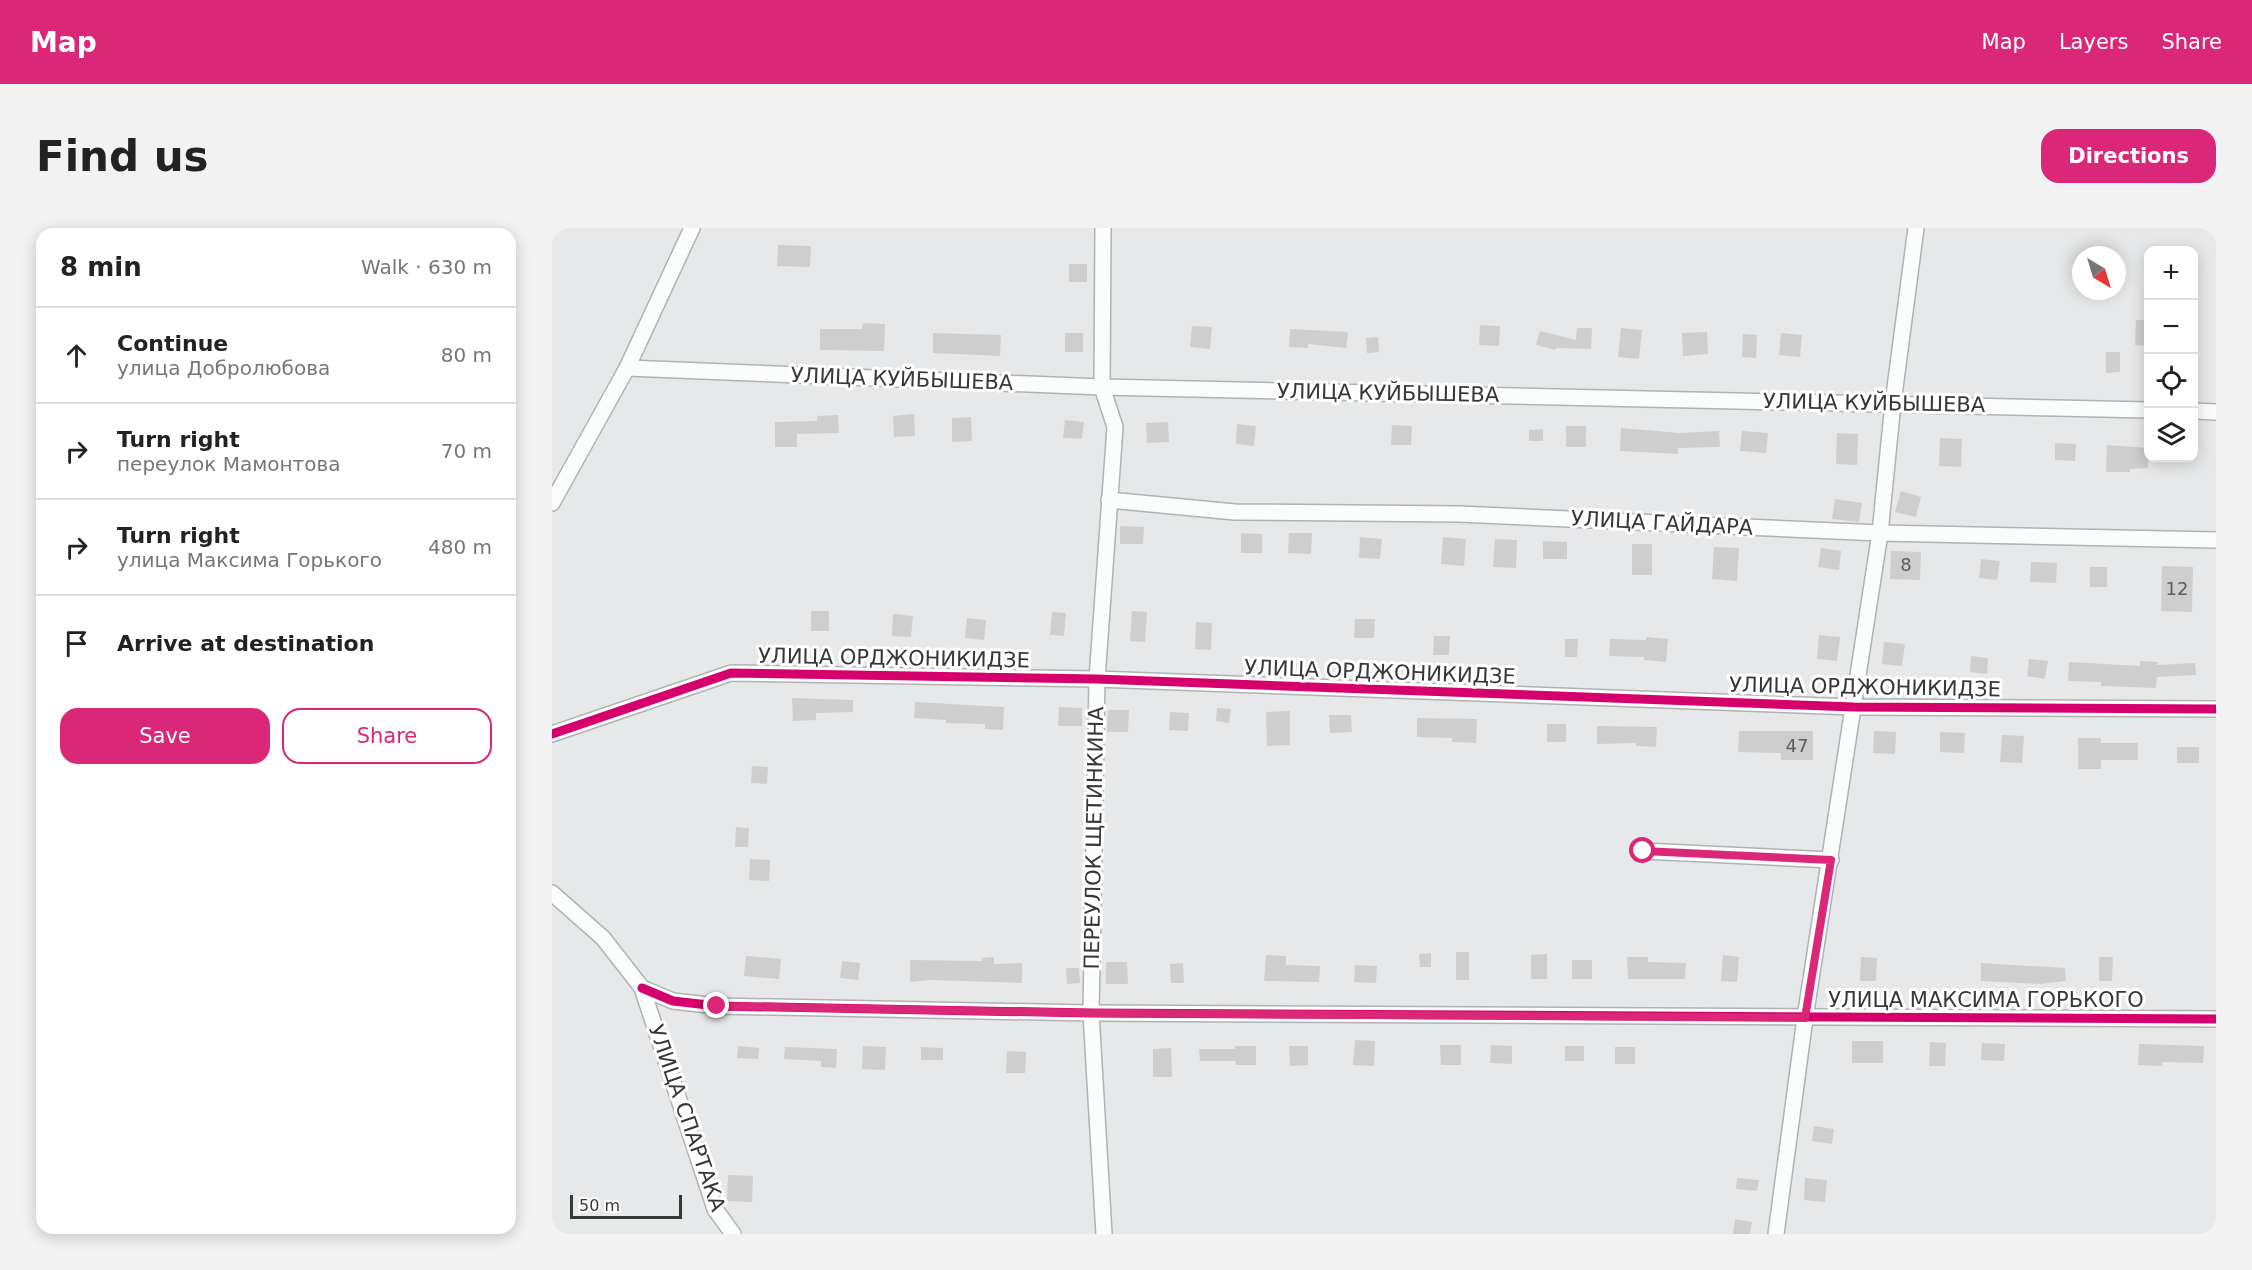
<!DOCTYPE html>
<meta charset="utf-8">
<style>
:root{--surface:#fff;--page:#f2f2f2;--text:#222;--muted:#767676;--line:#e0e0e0;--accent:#db2777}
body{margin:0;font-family:"DejaVu Sans",sans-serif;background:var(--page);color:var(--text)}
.controls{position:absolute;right:18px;top:18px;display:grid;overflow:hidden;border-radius:12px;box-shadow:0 3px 15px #0003}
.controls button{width:54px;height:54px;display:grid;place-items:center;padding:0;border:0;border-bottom:2px solid var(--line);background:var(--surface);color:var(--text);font:30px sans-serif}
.compass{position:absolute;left:1520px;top:18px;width:54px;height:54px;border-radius:50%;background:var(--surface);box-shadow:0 3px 15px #0003;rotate:142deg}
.scale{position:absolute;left:18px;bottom:15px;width:112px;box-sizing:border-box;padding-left:6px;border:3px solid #363737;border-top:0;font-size:16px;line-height:21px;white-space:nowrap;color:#363737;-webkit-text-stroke:4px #fff;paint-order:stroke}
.stop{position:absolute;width:18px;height:18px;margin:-14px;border:4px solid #db2777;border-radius:50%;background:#fff}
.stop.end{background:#db2777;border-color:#fff;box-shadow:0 2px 6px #0008}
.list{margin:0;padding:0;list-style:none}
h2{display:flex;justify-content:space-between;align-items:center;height:78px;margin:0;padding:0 24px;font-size:26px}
h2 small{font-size:20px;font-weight:400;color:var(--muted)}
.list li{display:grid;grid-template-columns:39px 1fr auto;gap:18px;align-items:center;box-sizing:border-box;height:96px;padding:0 24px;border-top:2px solid var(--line)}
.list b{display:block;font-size:22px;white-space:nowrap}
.list p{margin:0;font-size:20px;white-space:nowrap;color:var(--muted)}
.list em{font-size:20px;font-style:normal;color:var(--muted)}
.actions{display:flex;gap:12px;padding:18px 24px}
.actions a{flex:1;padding:14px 0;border:2px solid var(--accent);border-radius:18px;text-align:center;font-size:21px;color:var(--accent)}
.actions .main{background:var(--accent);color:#fff}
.icon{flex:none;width:33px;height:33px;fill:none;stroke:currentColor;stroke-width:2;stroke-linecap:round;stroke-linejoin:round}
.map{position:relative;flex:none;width:1664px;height:1006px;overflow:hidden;border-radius:18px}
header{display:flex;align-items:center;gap:36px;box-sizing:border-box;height:84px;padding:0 30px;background:var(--accent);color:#fff}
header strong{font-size:28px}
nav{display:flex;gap:33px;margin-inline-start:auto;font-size:21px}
.intro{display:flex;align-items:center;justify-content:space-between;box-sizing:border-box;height:144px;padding:0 36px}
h1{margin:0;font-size:42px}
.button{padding:15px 27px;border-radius:18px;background:var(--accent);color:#fff;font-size:21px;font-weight:700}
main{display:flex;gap:36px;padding:0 36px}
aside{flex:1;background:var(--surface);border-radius:18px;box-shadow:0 3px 15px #0003}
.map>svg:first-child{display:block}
</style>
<header>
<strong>Map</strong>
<nav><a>Map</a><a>Layers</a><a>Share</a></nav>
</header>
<div class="intro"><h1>Find us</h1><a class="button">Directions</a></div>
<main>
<aside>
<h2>8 min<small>Walk · 630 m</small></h2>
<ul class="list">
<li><svg class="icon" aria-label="ahead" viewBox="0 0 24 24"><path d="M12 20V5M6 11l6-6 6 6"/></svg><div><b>Continue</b><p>улица Добролюбова</p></div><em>80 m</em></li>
<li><svg class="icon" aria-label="right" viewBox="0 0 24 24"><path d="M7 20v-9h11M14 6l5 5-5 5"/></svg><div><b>Turn right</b><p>переулок Мамонтова</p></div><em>70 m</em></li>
<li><svg class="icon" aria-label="right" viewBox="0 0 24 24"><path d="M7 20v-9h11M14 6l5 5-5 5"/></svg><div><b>Turn right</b><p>улица Максима Горького</p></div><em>480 m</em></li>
<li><svg class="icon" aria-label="arrive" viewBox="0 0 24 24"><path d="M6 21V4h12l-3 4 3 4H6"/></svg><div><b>Arrive at destination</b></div></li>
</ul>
<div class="actions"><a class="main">Save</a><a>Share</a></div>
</aside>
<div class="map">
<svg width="1664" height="1006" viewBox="0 0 1664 1006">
<rect width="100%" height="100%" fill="#e7e8e9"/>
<!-- building -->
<g fill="#cececf">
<polygon points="226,17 259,18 258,39 225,38"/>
<rect x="517" y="36" width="18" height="18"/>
<polygon points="1584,92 1596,92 1596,118 1583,117"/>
<polygon points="311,95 333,96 332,123 268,122 268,101 310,101"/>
<polygon points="928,97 948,98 947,118 927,117"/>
<polygon points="640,98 660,99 658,121 638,119"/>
<polygon points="1025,100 1040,100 1039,121 1004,120 1004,122 984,117 988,103 1024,112"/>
<polygon points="1069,100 1090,102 1087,131 1066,129"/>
<polygon points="738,101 796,104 794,120 756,116 756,120 737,119"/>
<polygon points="1155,104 1156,126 1131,128 1130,105"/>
<polygon points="381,105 449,107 448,128 381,125"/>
<rect x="513" y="105" width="18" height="19"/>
<polygon points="1229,105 1250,107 1248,129 1227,127"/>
<polygon points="1191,106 1205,107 1204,130 1190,129"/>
<polygon points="826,109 827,124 815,125 814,110"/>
<polygon points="1554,124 1568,124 1568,144 1554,145"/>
<polygon points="362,186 363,208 342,209 341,188"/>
<polygon points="286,187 287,205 245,206 245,219 223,219 223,194 265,193 265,188"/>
<polygon points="419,189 420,213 400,214 400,190"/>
<polygon points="513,192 532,194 530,211 511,210"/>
<polygon points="616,194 617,214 595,215 594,195"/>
<polygon points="685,196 704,198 702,218 684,216"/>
<polygon points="840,197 860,198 859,217 839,217"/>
<rect x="1014" y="198" width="20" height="21"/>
<polygon points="1069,200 1127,205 1167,203 1168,219 1126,220 1126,226 1068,223"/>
<polygon points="991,201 991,213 977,213 977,202"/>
<polygon points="1190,203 1216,205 1214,225 1188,223"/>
<polygon points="1285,205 1306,206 1305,237 1284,236"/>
<polygon points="1388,210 1410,211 1409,239 1387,238"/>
<polygon points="1503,215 1524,216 1523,233 1503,232"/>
<polygon points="1555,217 1596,220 1596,240 1578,241 1578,244 1554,244"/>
<polygon points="1349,263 1369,269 1364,289 1343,284"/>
<polygon points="1283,271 1310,275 1307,294 1280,291"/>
<polygon points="568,298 592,299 591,316 568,316"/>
<polygon points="689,305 710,306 710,325 689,325"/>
<polygon points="737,305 760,305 759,326 736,325"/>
<polygon points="808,309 830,311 828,331 807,330"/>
<polygon points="891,309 914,311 912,338 889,336"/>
<polygon points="943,311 965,312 964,340 941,339"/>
<polygon points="991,313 1015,314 1015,331 991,331"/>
<rect x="1080" y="316" width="20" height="31"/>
<polygon points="1162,319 1187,320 1185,353 1160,351"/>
<polygon points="1269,320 1289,323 1287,342 1266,339"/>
<polygon points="1339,323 1369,324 1368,352 1338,351"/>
<polygon points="1429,331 1448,333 1445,352 1427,350"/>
<polygon points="1479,334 1505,335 1504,355 1478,354"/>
<polygon points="1610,338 1641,339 1640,384 1609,383"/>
<rect x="1538" y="339" width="17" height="20"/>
<rect x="259" y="383" width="18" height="20"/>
<polygon points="580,383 595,384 593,414 578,413"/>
<polygon points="500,384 514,385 512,408 498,407"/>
<polygon points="341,386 361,388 359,409 340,408"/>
<polygon points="415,390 434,392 432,412 413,410"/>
<polygon points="803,391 823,391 822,410 802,410"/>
<polygon points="644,394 660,395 659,422 643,421"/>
<polygon points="1267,407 1288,409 1285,433 1265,431"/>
<polygon points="882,408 898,408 897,427 881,427"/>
<polygon points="1094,409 1116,411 1114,434 1092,432 1092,429 1057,428 1058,411 1094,412"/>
<polygon points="1013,411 1026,411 1025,429 1013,429"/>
<polygon points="1332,414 1353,416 1350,438 1330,436"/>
<polygon points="1419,428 1436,430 1435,446 1418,444"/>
<polygon points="1477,431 1496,433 1493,451 1475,448"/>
<polygon points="1588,433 1606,434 1605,437 1643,435 1644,447 1605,449 1604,460 1549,458 1549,454 1516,453 1517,434 1588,438"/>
<polygon points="240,470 301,472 301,484 264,485 264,492 241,493"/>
<polygon points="363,474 452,479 451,502 433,501 433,496 394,495 394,492 362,490"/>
<polygon points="507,479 530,480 530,498 506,498"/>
<polygon points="665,480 679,481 677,495 664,493"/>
<polygon points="556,482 577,482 576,504 555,504"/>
<polygon points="738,483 738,517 715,518 714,484"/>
<polygon points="618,484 637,485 636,503 617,502"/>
<polygon points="777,487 799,487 800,504 778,505"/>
<polygon points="865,490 925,491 924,515 900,514 900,510 865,509"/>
<rect x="995" y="496" width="19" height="18"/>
<polygon points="1045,498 1105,499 1104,519 1084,518 1084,515 1045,516"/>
<polygon points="1187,503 1261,503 1261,532 1229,532 1229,525 1186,524"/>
<polygon points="1322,503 1344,504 1343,526 1321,525"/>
<polygon points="1388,504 1413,505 1412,525 1388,524"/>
<polygon points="1450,507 1472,508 1470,535 1448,534"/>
<polygon points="1526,510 1549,510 1549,515 1586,515 1586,532 1549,532 1549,541 1526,541"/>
<rect x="1625" y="519" width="22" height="16"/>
<polygon points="200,538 216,539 215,556 199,555"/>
<polygon points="184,599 197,600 196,619 183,619"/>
<polygon points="198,631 218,632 217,653 197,652"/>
<rect x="904" y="724" width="13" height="28"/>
<polygon points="879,725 879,739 868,739 867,726"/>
<polygon points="995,726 995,751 979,751 979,727"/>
<polygon points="714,727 734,728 734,737 768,738 767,754 712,753"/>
<polygon points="1171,727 1187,729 1185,754 1169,753"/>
<polygon points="194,728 229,731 227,751 192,748"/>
<polygon points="442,729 442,736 470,735 470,755 379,752 358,754 358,732 430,733 430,730"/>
<polygon points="1075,729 1096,729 1096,734 1134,735 1133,751 1076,751"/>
<polygon points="1309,729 1325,730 1324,753 1308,753"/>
<polygon points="1547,729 1561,729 1560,753 1547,753"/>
<rect x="1020" y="732" width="20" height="19"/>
<polygon points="290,733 308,735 306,752 288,750"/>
<polygon points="554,734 575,734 576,756 554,756"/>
<polygon points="631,735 632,755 619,755 618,736"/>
<polygon points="1429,735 1513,740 1514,753 1488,756 1429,753"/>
<polygon points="803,737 825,738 824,755 802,754"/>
<polygon points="514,740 527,740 528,755 515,756"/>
<polygon points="803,812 823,813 822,838 801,837"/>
<rect x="1300" y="813" width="31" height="22"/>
<polygon points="1378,814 1394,815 1393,838 1377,838"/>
<polygon points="1430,815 1453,816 1452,833 1429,832"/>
<polygon points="1587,816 1652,818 1651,835 1610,834 1610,838 1586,837"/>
<polygon points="888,817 909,817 909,837 889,837"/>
<polygon points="939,817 960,818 960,836 938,835"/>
<polygon points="186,818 207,820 206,831 185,830"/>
<polygon points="311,818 334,819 333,842 310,841"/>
<polygon points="683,818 704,818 704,837 684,837 683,833 648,833 647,821 683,821"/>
<polygon points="737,818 756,818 756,837 738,838"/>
<rect x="1013" y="818" width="19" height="15"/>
<polygon points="233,819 285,821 284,840 269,839 269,833 232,831"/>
<polygon points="369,819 391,820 391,832 369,832"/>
<rect x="1063" y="819" width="20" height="17"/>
<polygon points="619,820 620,849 601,849 601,821"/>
<polygon points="455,823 474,824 473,845 454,845"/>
<polygon points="1262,898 1282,901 1280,916 1260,913"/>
<polygon points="176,947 201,948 200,974 175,973"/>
<polygon points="1185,950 1207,952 1205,963 1184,961"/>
<polygon points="1253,950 1275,952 1273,974 1252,972"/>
<polygon points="1183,991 1200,994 1198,1006 1181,1006"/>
</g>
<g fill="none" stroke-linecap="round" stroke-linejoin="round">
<!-- minor casing -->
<g stroke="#b1b2b3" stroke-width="18">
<g id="minor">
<polyline points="551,0 550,159 563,199 545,451 539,785 552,1006"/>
<polyline points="75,140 550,159 1596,182"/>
<polyline points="1642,183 1664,184"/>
<polyline points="557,272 683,284 907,286 1328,305 1664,312"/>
<polyline points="0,275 75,140 140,0"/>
<polyline points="0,506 179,445 545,451 1302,479 1664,481"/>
<polyline points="1091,623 1279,632"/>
<polyline points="0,665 51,710 90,760 163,981 181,1006"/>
<polyline points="90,760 121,773 165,778 539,785 1664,791"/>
<polyline points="1224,1006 1253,790 1328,305 1341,175 1364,0"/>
</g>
</g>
<!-- minor -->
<use href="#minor" stroke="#fbfcfc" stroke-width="15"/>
<!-- cycleway casing -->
<g stroke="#fff" stroke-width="13">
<g id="cycleway">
<polyline points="0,506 179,445 545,451 1302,479 1664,481"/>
<polyline points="90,760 121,773 165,778 539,785 1664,791"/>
</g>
</g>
<!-- cycleway -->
<use href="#cycleway" stroke="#d6006c" stroke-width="9"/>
</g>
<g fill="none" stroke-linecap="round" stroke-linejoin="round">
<!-- route -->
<polyline stroke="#db2777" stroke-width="8" points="165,778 539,785 1253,790 1279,632 1091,623"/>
</g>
<g text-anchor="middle" stroke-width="6" stroke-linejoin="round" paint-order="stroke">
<!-- number labels -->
<g font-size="18" fill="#5c5d5d">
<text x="1354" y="343">8</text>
<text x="1625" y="367">12</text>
<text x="1245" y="524">47</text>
</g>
<!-- street labels -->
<g font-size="21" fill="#363737" stroke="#fff">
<text transform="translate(350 151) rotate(2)" y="7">УЛИЦА КУЙБЫШЕВА</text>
<text transform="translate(836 165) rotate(1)" y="7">УЛИЦА КУЙБЫШЕВА</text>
<text transform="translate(1322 175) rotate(1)" y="7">УЛИЦА КУЙБЫШЕВА</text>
<text transform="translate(1110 295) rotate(3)" y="7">УЛИЦА ГАЙДАРА</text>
<text transform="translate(342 430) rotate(1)" y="7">УЛИЦА ОРДЖОНИКИДЗЕ</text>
<text transform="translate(828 444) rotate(2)" y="7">УЛИЦА ОРДЖОНИКИДЗЕ</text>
<text transform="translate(1313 459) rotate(1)" y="7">УЛИЦА ОРДЖОНИКИДЗЕ</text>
<text transform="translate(542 610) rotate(-89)" y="7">ПЕРЕУЛОК ЩЕТИНКИНА</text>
<text x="1434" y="779">УЛИЦА МАКСИМА ГОРЬКОГО</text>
<text transform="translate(135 890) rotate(71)" y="7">УЛИЦА СПАРТАКА</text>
</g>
</g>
</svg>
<div class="controls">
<button>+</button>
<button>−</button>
<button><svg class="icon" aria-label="locate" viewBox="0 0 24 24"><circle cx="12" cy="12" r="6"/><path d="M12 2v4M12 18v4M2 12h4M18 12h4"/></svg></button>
<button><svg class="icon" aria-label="layers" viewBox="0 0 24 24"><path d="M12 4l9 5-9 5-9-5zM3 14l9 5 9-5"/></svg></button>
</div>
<svg class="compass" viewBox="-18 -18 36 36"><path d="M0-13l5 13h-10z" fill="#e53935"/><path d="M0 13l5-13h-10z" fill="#767676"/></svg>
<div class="scale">50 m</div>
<div class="stop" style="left:1091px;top:623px"></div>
<div class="stop end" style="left:165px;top:778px"></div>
</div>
</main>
